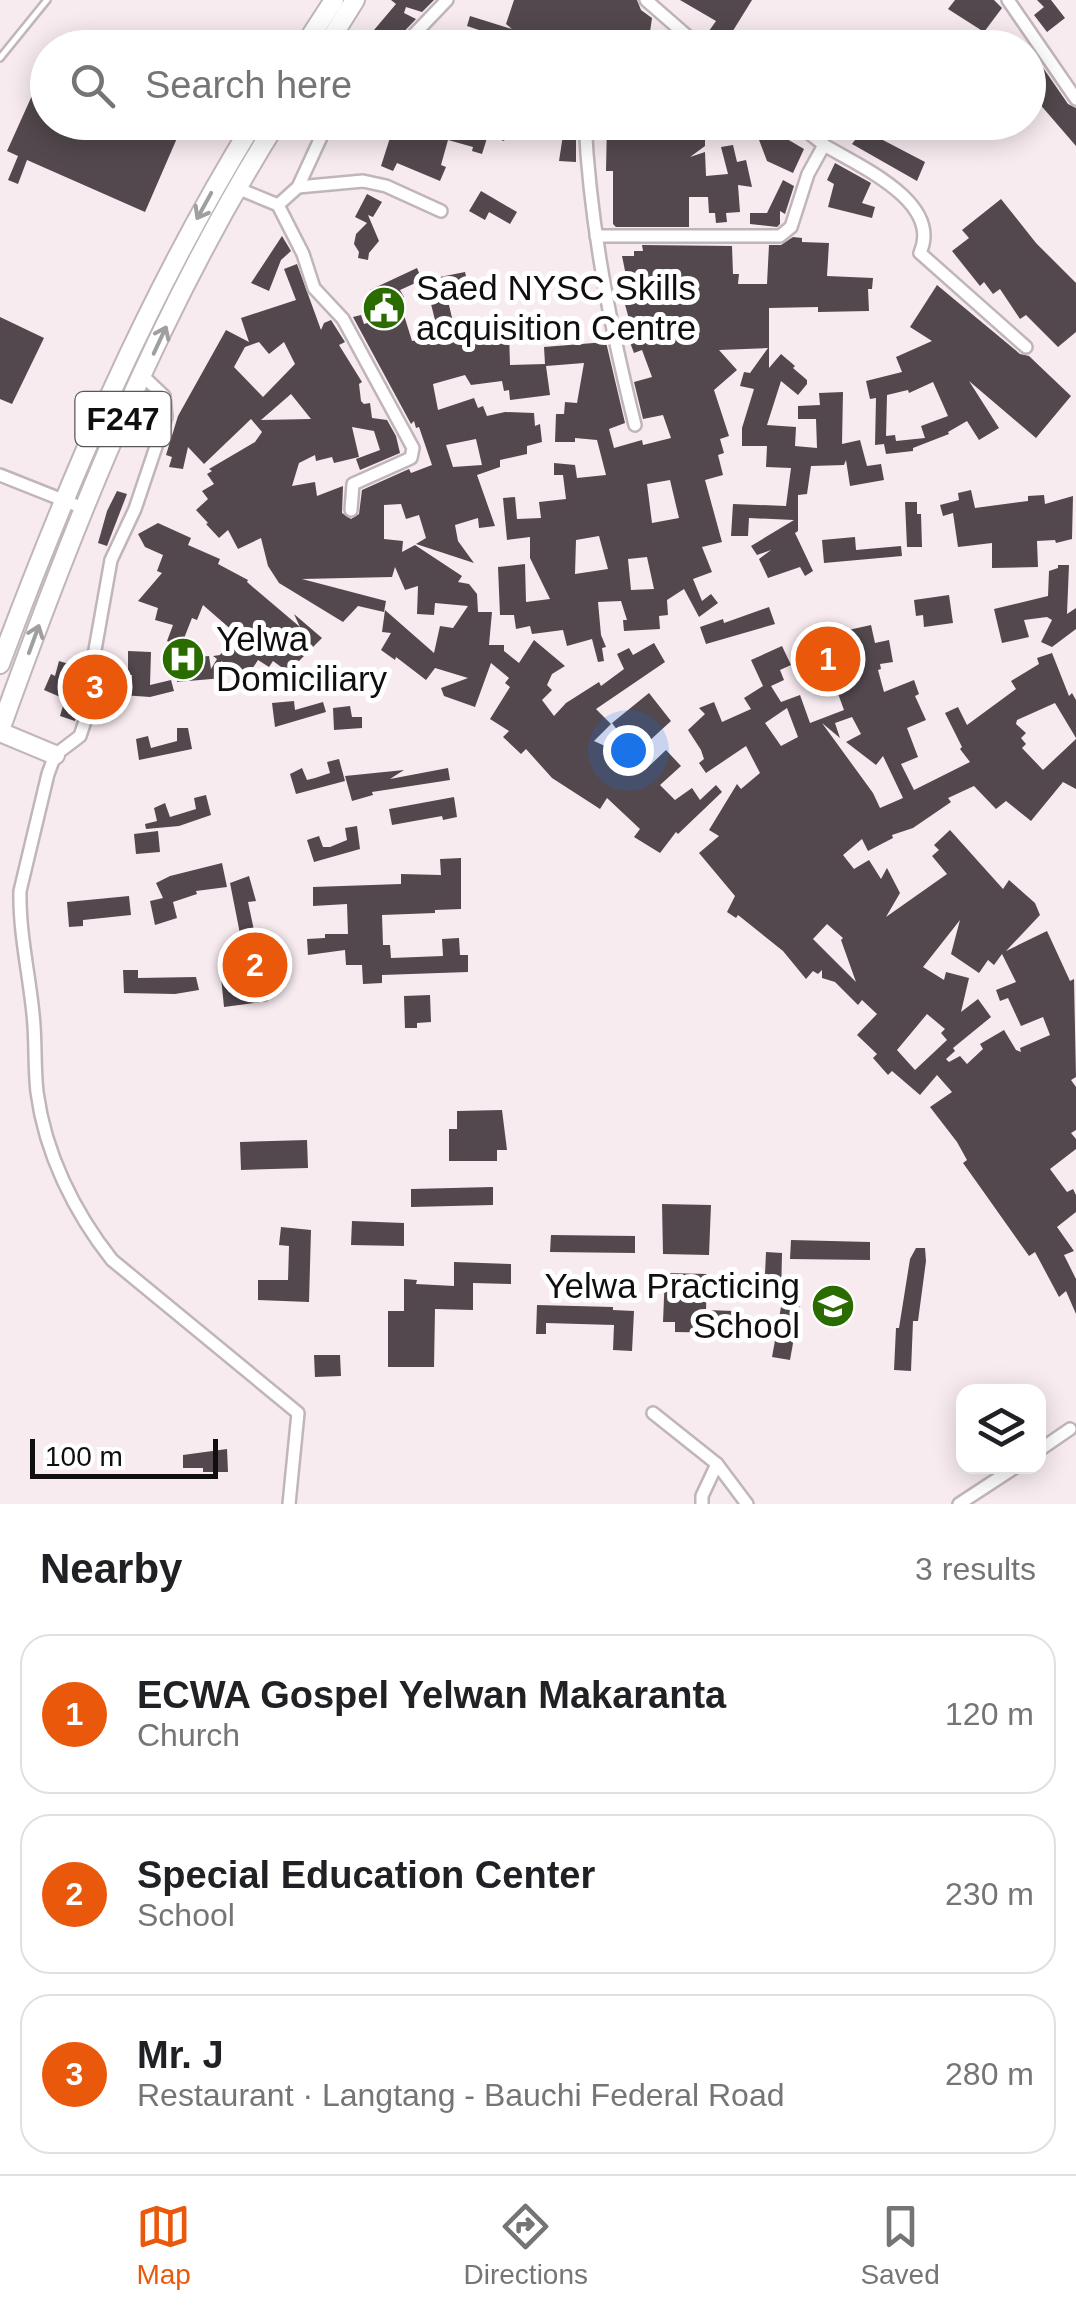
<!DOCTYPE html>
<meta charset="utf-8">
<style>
:root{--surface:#fff;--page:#f6f6f6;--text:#202124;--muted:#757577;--line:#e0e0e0;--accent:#ea580c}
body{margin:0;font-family:Helvetica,sans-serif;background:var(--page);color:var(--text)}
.controls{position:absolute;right:30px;bottom:30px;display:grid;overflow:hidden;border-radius:20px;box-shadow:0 5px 25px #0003}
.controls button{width:90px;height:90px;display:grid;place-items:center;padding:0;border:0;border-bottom:2px solid var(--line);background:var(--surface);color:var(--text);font:50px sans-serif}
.scale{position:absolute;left:30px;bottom:25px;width:188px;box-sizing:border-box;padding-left:10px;border:5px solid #110e0f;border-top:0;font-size:28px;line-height:35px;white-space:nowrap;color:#110e0f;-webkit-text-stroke:8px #fff;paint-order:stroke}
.you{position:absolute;left:628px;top:750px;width:35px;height:35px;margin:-25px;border:8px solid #fff;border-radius:50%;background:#1a73e8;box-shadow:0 0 0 15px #1a73e833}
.badge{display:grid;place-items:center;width:65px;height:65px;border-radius:50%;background:var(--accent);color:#fff;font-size:32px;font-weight:700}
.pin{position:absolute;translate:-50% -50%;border:5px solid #fff;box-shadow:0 2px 10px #0006}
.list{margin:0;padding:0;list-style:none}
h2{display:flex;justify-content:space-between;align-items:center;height:130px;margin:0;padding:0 40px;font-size:42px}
h2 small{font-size:32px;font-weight:400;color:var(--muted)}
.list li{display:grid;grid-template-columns:65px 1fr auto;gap:30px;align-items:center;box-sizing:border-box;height:160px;margin:0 20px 20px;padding:0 20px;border:2px solid var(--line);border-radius:30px}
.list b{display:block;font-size:38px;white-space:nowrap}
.list p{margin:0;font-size:32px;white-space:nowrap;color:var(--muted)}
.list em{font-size:32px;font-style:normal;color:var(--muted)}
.icon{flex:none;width:55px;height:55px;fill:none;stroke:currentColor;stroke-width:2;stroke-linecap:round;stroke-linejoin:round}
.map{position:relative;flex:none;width:1076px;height:1504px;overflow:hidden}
.search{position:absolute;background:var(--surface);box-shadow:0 5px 25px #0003;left:30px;right:30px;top:30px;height:110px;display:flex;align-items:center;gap:25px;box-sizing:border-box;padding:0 35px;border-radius:55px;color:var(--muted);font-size:38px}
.sheet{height:670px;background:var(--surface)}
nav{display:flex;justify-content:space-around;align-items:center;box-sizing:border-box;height:140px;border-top:2px solid var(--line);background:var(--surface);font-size:28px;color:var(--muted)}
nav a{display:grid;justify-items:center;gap:5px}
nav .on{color:var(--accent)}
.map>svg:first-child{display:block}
</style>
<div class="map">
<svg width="1076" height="1504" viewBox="0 0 1076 1504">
<rect width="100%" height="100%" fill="#f7ebf0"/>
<!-- building -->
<g fill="#52484d" fill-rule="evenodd">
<polygon points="391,0 434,0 422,12 406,7 404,13 416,19 396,40 392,36 388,41 374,30 396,4"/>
<polygon points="514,0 637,0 641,10 652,18 650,32 668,33 686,48 573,48 573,44 551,43 550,48 486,48 485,32 467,26 470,16 512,29 506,24"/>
<polygon points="680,0 752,0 726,42 709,31 716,21"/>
<polygon points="955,0 994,0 1002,8 984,32 948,9"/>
<polygon points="1037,0 1051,0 1065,18 1047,32 1034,15 1044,7"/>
<polygon points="1028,46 1068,104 1076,108 1076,146 1038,102 1043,98 1028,75"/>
<polygon points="48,60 48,122 184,122 145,212 27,160 18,184 8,180 18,156 7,151"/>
<polygon points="395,122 543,122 540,139 509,127 504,141 488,135 482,154 472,151 473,147 448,140 441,165 446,167 440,181 397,163 393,171 381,166"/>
<polygon points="565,122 576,122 576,162 559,161"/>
<polygon points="607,122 680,122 683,139 705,138 705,146 690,157 705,152 706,176 728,174 721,147 733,145 737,162 746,160 752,187 738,185 740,212 726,213 727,222 716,223 715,213 709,213 708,197 689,197 689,227 616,227 613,224 613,171 606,171"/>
<polygon points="832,122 857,122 856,126 925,162 917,181 852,144 855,140 829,130"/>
<polygon points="778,124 782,136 804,149 793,173 767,161 756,132"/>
<polygon points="835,163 871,183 862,203 875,207 872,218 828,207 834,184 827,180"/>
<polygon points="783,180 794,186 785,214 780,211 780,224 777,227 750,224 750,213 767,213"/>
<polygon points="481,191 517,212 510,224 489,212 485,220 469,211"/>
<polygon points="367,194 382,202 373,217 368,215 379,241 369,253 368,260 358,258 359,252 354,244 356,234 367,223 355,217"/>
<polygon points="1001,199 1036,243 1076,283 1076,332 1058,347 1026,315 1020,319 1000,289 993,294 984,282 980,286 952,251 969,238 962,230"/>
<polygon points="282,236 291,251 281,260 269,291 251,283"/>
<path d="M793,237L802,238V242L829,243L827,276L873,278L872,289H868L869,311L818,312V307L769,308V368L781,354L795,366L793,368L807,380V384L798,395L781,381L767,425L796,427L795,446L817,448L816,419H798V406L820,405L819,393L843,392L842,444L860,440L867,466L881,464L884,480L850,486L846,460L844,465L811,466L807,494L798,495V531L795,533L813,571L805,576L800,567L768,578L759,559L771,550L757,555L751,546L794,520L749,518L748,536H731L733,504L786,506L791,468L766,467L767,446H742V428L754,389L740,386L744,372L750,373L768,348L719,350L737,370L714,390L729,436L720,439L724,453L718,455L723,475L705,480L722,542L702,547L712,572L693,579L702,601L711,594L718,603L699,617L684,589L667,600L668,615L659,616L660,629L624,631L623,620H627L621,601L598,602L601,635L606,647L602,648L604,661L598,662L592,639L567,646L563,630L532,634L530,626L516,629L514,615H500L498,567L525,564L526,602L550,599L530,558V537L507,540L503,498L515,497L517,519L541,518L539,502L566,499L563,475H554V463L575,465L577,478L606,475L597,440L575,438V442H555L556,414H564L565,402L577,403L584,363L546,366L550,395L510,400L509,390L504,391L502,381L471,385L465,375L433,384L438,410L474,398L478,408L483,406L487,416L505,412L534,413L535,426L540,424L542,442L527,446V454L500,460V467L477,475L495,526L479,528L478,518L455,525L458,541L474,563L416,544L426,538L419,515L406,519L401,504L384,505V539L403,541L402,552L415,545L462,576L458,582L469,584L477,594L478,612H492L489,645H504V651L519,663L534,640L565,666L552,674L547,685L552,690L542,700L554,716L566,703L599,682L601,686L624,669L617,654L629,648L633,655L654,643L665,662L596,709L611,724L594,741L638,761L645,770L666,750L681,766L660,785L675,800L692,788L700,800L716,785L722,792L678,834L676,832L660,853L634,837L640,829L607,798L600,809L552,778L526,749L521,754L503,737L509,731L490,719L510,687L505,683L509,678L491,663L475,707L444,696L441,688L468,678L435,668L426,680L396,657L395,660L381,650L391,633L382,632L385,610L434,653L440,626L453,628L468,606L435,603L434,615L417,614L418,586L405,590L395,567L392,577L302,579L386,601L384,612L358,606L343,622L279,583L268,566L261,538L238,549L228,530L219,538L206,524L208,523L196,510L208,499L202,491L214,484L207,474L212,471L209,469L255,442L262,432L251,419L204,464L188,447L183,469L169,467L172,457L166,455L178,416L226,330L249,342L241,318L296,300L284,269L297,264L321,330L324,323L331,320L345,342L339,345L362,382L359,384L361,401L364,404L370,403L372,418L387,420L396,436L400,453L360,470L356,459L380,450L374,431L352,427L359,457L334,463L332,457L316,461L315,455L299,463L292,486L315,482L317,496L343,486L342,513L351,519L359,514L362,490L409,469L411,473L432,465L419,427L416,428L414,421L411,424L353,317L361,315L364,324L385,318L370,290L417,268L422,280L400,290L404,297L399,299L412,341L439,336L425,280L465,272L471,297L448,301L453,322H458L459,326L471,324V326L499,323L501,333H509L510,365L545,364L544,347L606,342L625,423L609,429L614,448L642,440L643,445L671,438L663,415L643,419L634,382L652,377L642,350L634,353L629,340V319L624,301L631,300L622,256H634V251H643L642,245L732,246L733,274H739L738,284H767L769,245H781ZM259,342L269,354L284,342L295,364L263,397L234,367L245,347ZM291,394L311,419L261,420ZM476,439L482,465L453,467L446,445ZM670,480L679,518L652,523L647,484ZM599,536L608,569L575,574L576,540ZM647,557L654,589L631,590L628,559Z"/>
<path d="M937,285L1020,354L1029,356L1071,396L1036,438L969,381L999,428L979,440L967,421L948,432L949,434L913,448V451L886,454L884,444L875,445L876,398L870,399L866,381L902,372L896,357L932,341L910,327ZM933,382L948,416L921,426L925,438L896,441L895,435L886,436L887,395L908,390L909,393Z"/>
<polygon points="0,317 44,338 12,404 0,399"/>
<polygon points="971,490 975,508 1028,501 1028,496 1044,495 1045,504 1073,496 1072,539 1056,543 1055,540 1037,541 1038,567 992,568 992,543 958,547 953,513 943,516 940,505 959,500 958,493"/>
<polygon points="117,491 127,494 107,546 98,543 107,511"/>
<polygon points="905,502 917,502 917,514 921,514 922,547 907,547"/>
<polygon points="158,523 191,538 188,545 220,559 218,564 248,580 247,582 300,627 294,614 322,638 288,672 273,661 269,667 258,660 247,677 221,661 223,678 177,682 175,659 209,656 211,669 217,659 213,656 220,655 234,632 203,605 197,620 192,618 181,646 167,641 173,625 155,620 158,608 138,601 162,573 157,571 163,555 145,547 138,534"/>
<polygon points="855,537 856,550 901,546 902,556 824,563 822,540"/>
<polygon points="1058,565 1069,565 1067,614 1076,608 1076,629 1052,647 1041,642 1052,620 1047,617 1024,620 1029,637 1002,643 994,609 1048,596 1049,571 1058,568"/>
<polygon points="949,595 953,623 924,627 923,615 916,616 914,600"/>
<polygon points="769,607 775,624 706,644 700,627 723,619 724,623"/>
<path d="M871,625L875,643L889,640L893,662L880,664L881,669L878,670L884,692L914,680L919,694L915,696L926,720L907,728L918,757L901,764L914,790L970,762L960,749L962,747L945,713L958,707L967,725L1016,689L1011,681L1039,664L1037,658L1052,653L1069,696L1072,693L1076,700V738L1055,703L1017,720L1016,724L1026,733L1021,738L1026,744L1022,748L1043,770L1076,739V789L1063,782L1031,821L1006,801L996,809L974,786L948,798L951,802L913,828L892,835L893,838L868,851L862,839L843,855L854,869L869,860L881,879L887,868L900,893L886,917L947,874L932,856L939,850L934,845L950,830L1003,889L1009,880L1035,903L1040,915L1006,951L1047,931L1070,981L1074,979L1076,1077L1071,1080L1076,1087V1130L1071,1133L1076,1139V1149L1050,1169L1067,1192L1073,1189L1076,1195V1212L1057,1227L1074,1251L1064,1255L1076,1279V1314L1066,1291L1059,1297L1035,1252L1029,1256L978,1184L963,1163L967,1160L957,1142L930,1107L952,1092L937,1075L920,1095L892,1071L888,1075L873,1058L877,1054L857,1035L877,1014L862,1000L858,1005L835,982L822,978V970L818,974L813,971L806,979L783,951L738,915L736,918L727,912L735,896L699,853L719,836L709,830L737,784L741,789L760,773L746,746L706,773L699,763L704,759L701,750L688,730L705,714L699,708L714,702L722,722L751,709L744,698L763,686L751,660L782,646L791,665L780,670L784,680L771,686L781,702L800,695L810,723L844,710L833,680L818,684L808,639ZM787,708L798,737L781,746L765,723ZM852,717L861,734L846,742L876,765L883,756L903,798L880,808L873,793L822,723L840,738L835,723ZM960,920L951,954L979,973L988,960L994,965L1002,954L1016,982L996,990L1000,1001L1008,998L1021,1026L1043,1017L1050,1035L1020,1048L1021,1052L1016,1050L1004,1030L980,1044L983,1049L967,1064L960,1056L949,1062L946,1059L955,1051L953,1048L991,1017L978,999L961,1012L969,978L946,972L944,980L923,967ZM827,924L843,938L841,940L856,982L813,939ZM927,1014L945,1029L941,1033L947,1040L915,1070L897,1050Z"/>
<polygon points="128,651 151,652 150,685 171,680 174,691 150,697 122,695 122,692 132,689 132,675 128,675"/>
<polygon points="59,661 72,665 68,682 82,686 83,696 75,721 60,716 65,699 44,690 51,674 55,676"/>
<polygon points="649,693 671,721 635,754 612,723"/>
<polygon points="294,701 295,710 323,702 326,712 275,727 272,703"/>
<polygon points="350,706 352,717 362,717 362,728 334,730 333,708"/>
<polygon points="177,728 188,728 192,749 139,760 136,739 148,736 151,748 177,741"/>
<polygon points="339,759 345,781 296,794 290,774 302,768 307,780 315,778 330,773 327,762"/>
<polygon points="448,768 450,780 372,792 373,795 352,801 345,776 404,770 390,779"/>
<polygon points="206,795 211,815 179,826 146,829 145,824 157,821 154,808 165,803 170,817 196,809 194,798"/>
<polygon points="454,797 457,817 443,820 442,816 392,825 389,809"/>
<polygon points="357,826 360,849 314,862 307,840 319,836 323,847 330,847 347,840 345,828"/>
<polygon points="158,831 160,852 136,854 134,834"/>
<polygon points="461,858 461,909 435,910 435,913 382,915 383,945 390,945 391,958 443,956 442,939 459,938 460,955 468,955 468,972 382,975 382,983 363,984 362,965 346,965 345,950 308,955 307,939 325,938 325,934 348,934 347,904 313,906 313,887 401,884 401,874 441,875 440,859"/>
<polygon points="222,863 227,887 196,891 197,894 173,902 177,918 155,925 150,901 163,898 156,883 170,876"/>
<polygon points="249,876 256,901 248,902 255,935 264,934 266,946 258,947 268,1001 224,1007 219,957 244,954 230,883"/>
<polygon points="129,896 131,915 83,920 83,926 69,927 67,902"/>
<polygon points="123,970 138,970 138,978 196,977 199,990 175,994 124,993"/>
<polygon points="430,995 431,1022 417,1023 417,1028 405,1028 404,996"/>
<polygon points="502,1110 507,1150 497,1150 497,1161 449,1161 449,1129 457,1129 457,1111"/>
<polygon points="307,1140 308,1168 241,1170 240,1142"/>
<polygon points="493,1187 493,1205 411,1207 411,1189"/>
<polygon points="662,1204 711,1205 709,1255 663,1254"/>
<polygon points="352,1221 404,1223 404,1246 351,1245"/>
<polygon points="281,1227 311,1230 309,1302 258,1300 258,1280 288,1280 289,1246 279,1245"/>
<polygon points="551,1235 635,1236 635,1253 550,1252"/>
<polygon points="791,1240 870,1242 870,1260 790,1259"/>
<polygon points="916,1248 925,1248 926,1261 918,1321 913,1321 911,1371 894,1370 896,1328 899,1328 910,1259"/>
<polygon points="766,1252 782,1253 781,1298 764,1297"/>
<polygon points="454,1262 511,1264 511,1284 473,1283 473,1310 435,1309 434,1367 388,1367 388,1311 404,1311 404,1279 417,1280 416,1284 454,1286"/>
<polygon points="665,1273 707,1274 706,1310 733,1311 732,1333 675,1332 675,1322 663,1322"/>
<polygon points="783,1296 801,1299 790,1360 772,1357"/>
<polygon points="537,1305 613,1307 613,1310 634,1311 632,1351 613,1350 614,1325 546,1323 546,1334 536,1334"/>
<polygon points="314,1355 340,1355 341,1376 315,1377"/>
<polygon points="227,1449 228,1472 203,1472 203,1468 183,1468 183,1455"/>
</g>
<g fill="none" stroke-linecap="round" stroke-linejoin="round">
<!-- lane casing -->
<g stroke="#c0b5ba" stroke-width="10">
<polyline id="lane" points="0,58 47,0"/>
</g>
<!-- street casing -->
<g stroke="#c0b5ba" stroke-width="16">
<g id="street">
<polyline points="646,0 701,48"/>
<polyline points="1008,0 1076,99"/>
<polyline points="401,48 447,0"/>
<path d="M585,122C590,225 610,325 635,425"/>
<path d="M824,145C859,166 943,202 920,253L1026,347"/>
<polyline points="298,187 363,181 386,186 441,211"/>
<polyline points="237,188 278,205 303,254 314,288 343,319 413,448 411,458 353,484 351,510"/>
<polyline points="278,205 298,187 328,122"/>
<polyline points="596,236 780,236 791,227 808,174 824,145 795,122"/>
<path d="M143,376L164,396L166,417L135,509L111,560L90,678L93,697L80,736L55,755L48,774L20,891C19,932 29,973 33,1014C36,1040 34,1066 37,1092C45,1153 74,1212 112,1260L298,1413L289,1504"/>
<polyline points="0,475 83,508"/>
<polyline points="653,1413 717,1464 747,1504"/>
<polyline points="1038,1451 1070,1429"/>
<polyline points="702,1504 702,1496 717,1464"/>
<polyline points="959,1504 1017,1466"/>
</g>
</g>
<!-- primary casing -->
<g stroke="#c0b5ba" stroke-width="22">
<g id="primary">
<polyline points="303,48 334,0"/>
<polyline points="325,48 355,0"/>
<path d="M0,664C70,477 148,294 254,122"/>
<path d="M0,730C75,521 158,311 277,122"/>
<polyline points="0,732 55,755"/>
</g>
</g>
<!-- lane -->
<use href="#lane" stroke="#fff" stroke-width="5"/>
<!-- street -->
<use href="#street" stroke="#fff" stroke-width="11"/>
<!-- primary -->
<use href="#primary" stroke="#fff" stroke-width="18"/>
</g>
<!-- one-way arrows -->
<defs><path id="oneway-shaft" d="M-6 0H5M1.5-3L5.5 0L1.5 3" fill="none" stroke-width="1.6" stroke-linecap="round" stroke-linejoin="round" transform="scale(2.5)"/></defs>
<g stroke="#a09f9f">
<use href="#oneway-shaft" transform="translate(204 206) rotate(119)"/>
<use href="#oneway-shaft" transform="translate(160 340) rotate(-65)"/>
<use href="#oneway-shaft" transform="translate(34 639) rotate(-70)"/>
</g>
<!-- icons -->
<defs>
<g id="civic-disc" transform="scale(2.25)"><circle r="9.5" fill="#2b6c00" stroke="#fff"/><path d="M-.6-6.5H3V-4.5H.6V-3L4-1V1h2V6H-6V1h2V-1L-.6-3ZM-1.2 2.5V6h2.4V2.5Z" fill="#fff"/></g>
<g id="hospital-disc" transform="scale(2.25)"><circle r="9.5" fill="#2b6c00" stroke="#fff"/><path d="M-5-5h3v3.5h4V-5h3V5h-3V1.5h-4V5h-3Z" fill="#fff"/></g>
<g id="school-disc" transform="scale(2.25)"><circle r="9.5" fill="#2b6c00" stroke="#fff"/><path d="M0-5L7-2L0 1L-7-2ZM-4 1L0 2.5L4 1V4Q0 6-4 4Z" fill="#fff"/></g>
</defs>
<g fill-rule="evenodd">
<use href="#civic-disc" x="384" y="308"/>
<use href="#hospital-disc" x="183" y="659"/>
<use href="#school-disc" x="833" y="1306"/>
</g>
<g text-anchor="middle" stroke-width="10" stroke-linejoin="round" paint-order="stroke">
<!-- shield labels -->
<rect fill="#fff" stroke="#585657" stroke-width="2.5" x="75.5" y="392" width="95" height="54" rx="8"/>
<g font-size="32" font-weight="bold" fill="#110e0f">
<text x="123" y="430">F247</text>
</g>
<!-- poi labels -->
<g font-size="35" fill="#110e0f" stroke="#fff" text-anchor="start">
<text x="416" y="300">Saed NYSC Skills<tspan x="416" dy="40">acquisition Centre</tspan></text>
<text x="216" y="651">Yelwa<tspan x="216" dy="40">Domiciliary</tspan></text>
<text x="800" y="1298" text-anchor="end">Yelwa Practicing<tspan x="800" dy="40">School</tspan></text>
</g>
</g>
</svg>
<div class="controls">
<button><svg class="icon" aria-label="layers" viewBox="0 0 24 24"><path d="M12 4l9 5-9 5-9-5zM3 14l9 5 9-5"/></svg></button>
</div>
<div class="scale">100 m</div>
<div class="you"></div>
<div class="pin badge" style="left:828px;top:659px">1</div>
<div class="pin badge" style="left:255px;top:965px">2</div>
<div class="pin badge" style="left:95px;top:687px">3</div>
<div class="search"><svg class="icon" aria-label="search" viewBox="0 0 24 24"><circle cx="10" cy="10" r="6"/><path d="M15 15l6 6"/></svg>Search here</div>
</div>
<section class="sheet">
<h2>Nearby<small>3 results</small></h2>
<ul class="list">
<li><span class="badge">1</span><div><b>ECWA Gospel Yelwan Makaranta</b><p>Church</p></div><em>120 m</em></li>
<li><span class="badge">2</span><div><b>Special Education Center</b><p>School</p></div><em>230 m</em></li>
<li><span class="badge">3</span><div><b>Mr. J</b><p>Restaurant · Langtang - Bauchi Federal Road</p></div><em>280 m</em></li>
</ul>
</section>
<nav>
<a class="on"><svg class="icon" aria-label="map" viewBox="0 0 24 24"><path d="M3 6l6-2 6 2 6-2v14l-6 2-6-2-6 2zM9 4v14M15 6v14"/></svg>Map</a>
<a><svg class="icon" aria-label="directions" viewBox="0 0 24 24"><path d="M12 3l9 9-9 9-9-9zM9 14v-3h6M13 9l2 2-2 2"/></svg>Directions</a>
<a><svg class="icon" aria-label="saved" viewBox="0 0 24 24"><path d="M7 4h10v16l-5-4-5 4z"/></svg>Saved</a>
</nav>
